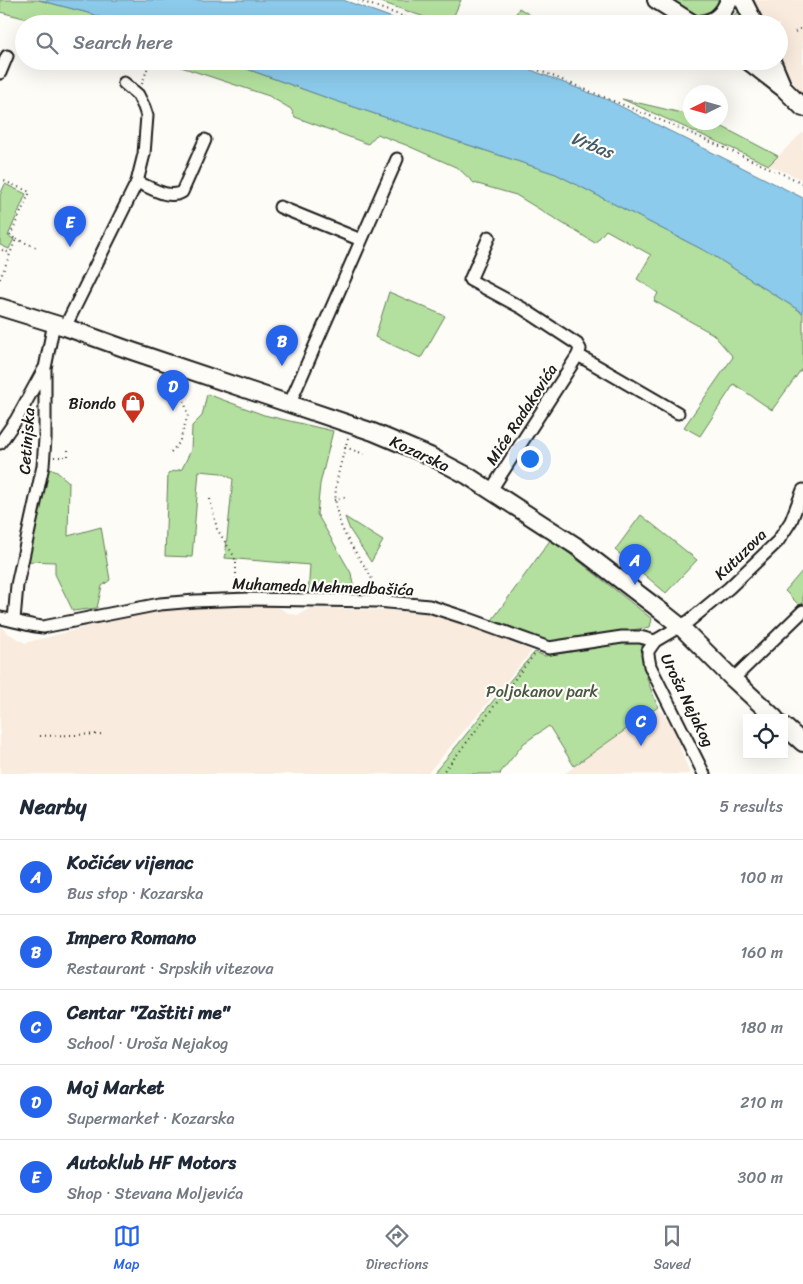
<!DOCTYPE html>
<meta charset="utf-8">
<style>
:root{--surface:#fff;--page:#f2f2f3;--text:#1f2937;--muted:#747a83;--line:#e0e1e3;--accent:#2563eb}
body{margin:0;font-family:Sriracha,sans-serif;background:var(--page);color:var(--text)}
.controls{position:absolute;right:15px;bottom:15px;display:grid;overflow:hidden;border-radius:0px;box-shadow:0 5px 20px #0002}
.controls button{width:45px;height:45px;display:grid;place-items:center;padding:0;border:0;border-bottom:1px solid var(--line);background:var(--surface);color:var(--text);font:25px sans-serif}
.compass{position:absolute;left:683px;top:85px;width:45px;height:45px;border-radius:50%;background:var(--surface);box-shadow:0 5px 20px #0002;rotate:265deg}
.you{position:absolute;left:529px;top:458px;width:18px;height:18px;margin:-12px;border:4px solid #fff;border-radius:50%;background:#1a73e8;box-shadow:0 0 0 8px #1a73e833}
.badge{display:grid;place-items:center;width:32px;height:32px;border-radius:50%;background:var(--accent);color:#fff;font-size:16px;font-weight:700}
.pin{position:absolute;translate:-50% -41px;filter:drop-shadow(0 1px 2px #0008)}
.pin::after{content:'';position:absolute;top:26px;width:18px;height:15px;background:inherit;clip-path:polygon(0 0,100% 0,50% 100%)}
.list{margin:0;padding:0;list-style:none}
h2{display:flex;justify-content:space-between;align-items:center;height:65px;margin:0;padding:0 20px;font-size:21px}
h2 small{font-size:16px;font-weight:400;color:var(--muted)}
.list li{display:grid;grid-template-columns:32px 1fr auto;gap:15px;align-items:center;box-sizing:border-box;height:75px;padding:0 20px;border-top:1px solid var(--line)}
.list b{display:block;font-size:19px;white-space:nowrap}
.list p{margin:0;font-size:16px;white-space:nowrap;color:var(--muted)}
.list em{font-size:16px;font-style:normal;color:var(--muted)}
.icon{flex:none;width:28px;height:28px;fill:none;stroke:currentColor;stroke-width:2;stroke-linecap:round;stroke-linejoin:round}
.map{position:relative;flex:none;width:803px;height:774px;overflow:hidden}
.search{position:absolute;background:var(--surface);box-shadow:0 5px 20px #0002;left:15px;right:15px;top:15px;height:55px;display:flex;align-items:center;gap:12px;box-sizing:border-box;padding:0 18px;border-radius:28px;color:var(--muted);font-size:19px}
.sheet{height:440px;background:var(--surface)}
nav{display:flex;justify-content:space-around;align-items:center;box-sizing:border-box;height:70px;border-top:1px solid var(--line);background:var(--surface);font-size:14px;color:var(--muted)}
nav a{display:grid;justify-items:center;gap:2px}
nav .on{color:var(--accent)}
.map>svg:first-child{display:block}
</style>
<div class="map">
<svg width="803" height="774" viewBox="0 0 803 774">
<rect width="100%" height="100%" fill="#fdfcf7"/>
<filter id="ink" filterUnits="userSpaceOnUse"><feTurbulence type="fractalNoise" baseFrequency=".02" numOctaves="2"/><feDisplacementMap in="SourceGraphic" scale="10" xChannelSelector="R" yChannelSelector="G"/><feConvolveMatrix kernelMatrix="1 2 1 2 8 2 1 2 1" color-interpolation-filters="sRGB"/></filter>
<g filter="url(#ink)">
<!-- built -->
<g fill="#f9ebdd">
<polygon points="748,0 803,0 803,96 779,61 779,24 759,24"/>
<polygon points="803,132 803,180 769,165"/>
<polygon points="274,605 290,614 298,615 311,608 425,612 481,629 532,651 427,774 0,774 0,624 6,632 25,643 148,611 209,607"/>
<polygon points="658,707 672,726 690,774 564,774"/>
</g>
<!-- green -->
<g fill="#b3e09e" stroke="#687e5d">
<polygon points="0,0 39,0 92,14 119,24 48,24 0,12"/>
<polygon points="375,0 461,0 450,24 445,24"/>
<polygon points="671,0 721,0 711,11 697,15"/>
<polygon points="519,8 543,23 543,24 511,24"/>
<polygon points="742,10 749,24 727,24 735,14"/>
<polygon points="163,61 225,61 333,100 556,174 711,254 803,313 803,367 772,410 734,384 700,436 684,427 733,357 713,334 654,301 658,293 637,279 651,255 606,230 595,243 516,195 474,183 458,168 406,145 377,134 368,144 295,117 291,109 269,96"/>
<polygon points="622,99 690,115 690,122 715,123 778,156 769,165"/>
<polygon points="5,184 26,194 8,236 14,239 9,249 0,245 0,195"/>
<polygon points="389,292 445,316 421,358 375,337"/>
<polygon points="207,394 264,415 333,431 320,484 317,514 351,573 355,595 308,596 310,565 225,558 233,479 221,473 199,471 192,557 165,556 168,473 182,469 191,450 192,426 202,416"/>
<polygon points="46,467 57,472 69,482 68,536 101,527 110,580 102,586 97,608 73,611 55,574 55,562 27,561"/>
<polygon points="641,515 697,560 666,593 615,550"/>
<polygon points="345,517 383,541 371,562 350,530"/>
<polygon points="551,539 652,619 650,627 555,643 548,643 490,623"/>
<polygon points="803,570 803,607 802,608 785,591"/>
<path d="M636,641L642,642C642,670 648,682 658,707L574,766L549,726L524,743L500,773L501,774H433C468,734 499,691 535,652L545,656Z"/>
</g>
<!-- water -->
<g fill="#8ccbec" stroke="#5f8599">
<polygon points="39,0 343,0 409,24 119,24 92,14"/>
<polygon points="225,61 508,61 608,100 803,198 803,313 711,254 556,174 333,100"/>
</g>
<g fill="none" stroke-linecap="round" stroke-linejoin="round">
<!-- street casing -->
<g stroke="#1c1c1c" stroke-width="15">
<g id="street">
<polyline points="0,73 7,56"/>
<path d="M137,182C150,187 168,200 182,192L205,140"/>
<polyline points="280,207 361,240"/>
<polyline points="489,237 470,280 522,308 577,344 580,349 578,355 491,490"/>
<polyline points="65,327 137,182 144,154 147,116 144,107 138,95 124,83"/>
<polyline points="578,355 678,413"/>
<polyline points="289,405 397,159"/>
<polyline points="0,443 16,420 44,369"/>
<path d="M0,618C15,620 28,626 43,627L160,604L195,601L249,599L378,601L429,606L466,618L549,648L622,637H640L655,641"/>
<polyline points="14,620 17,585 43,466 45,439 45,368 54,323"/>
<polyline points="733,679 803,611"/>
<polyline points="704,774 650,666 648,655 648,651 655,641 689,621 729,588 778,541 791,521 803,490"/>
</g>
</g>
<!-- secondary casing -->
<g stroke="#1c1c1c" stroke-width="20">
<g id="secondary">
<polyline points="656,0 694,24"/>
<polyline points="743,0 755,24"/>
<path d="M703,24C717,21 724,13 729,0"/>
<polyline points="748,61 784,89 803,108"/>
<polyline points="772,61 783,87"/>
<polyline points="0,307 65,327 132,351 373,432 430,456 468,476 576,546 665,614 680,626 733,679 775,718"/>
<polyline points="784,726 803,743"/>
</g>
</g>
<!-- path -->
<g stroke="#1c1c1c" stroke-width="2" stroke-dasharray="1 4" stroke-linecap="butt">
<polyline points="358,0 424,24"/>
<polyline points="795,32 803,27"/>
<polyline points="516,61 677,127 803,183"/>
<polyline points="142,84 150,61"/>
<polyline points="16,239 38,248"/>
<polyline points="2,250 10,253"/>
<polyline points="0,279 16,239 10,236 30,192 4,181"/>
<path d="M348,438C336,480 326,505 351,545C359,559 371,573 376,589"/>
<polyline points="345,447 364,454"/>
<polyline points="171,452 179,443 188,415 184,400"/>
<polyline points="54,457 68,457 68,449"/>
<polyline points="210,499 217,529 234,556 236,563 236,589"/>
<polyline points="334,500 346,497"/>
<polyline points="40,736 104,734"/>
<path d="M441,774C474,736 502,693 535,654"/>
</g>
<!-- street -->
<use href="#street" stroke="#fdfcf7" stroke-width="11"/>
<!-- secondary -->
<use href="#secondary" stroke="#fdfcf7" stroke-width="16"/>
</g>
</g>
<!-- icons -->
<defs>
<g id="shop-pin" transform="scale(1.25)"><path d="M0 17L-7.5 6A9.5 9.5 0 1 1 7.5 6Z" fill="#c8321e" stroke="#fdfcf7"/><path d="M-5-2.5h2.3a2.7 3.5 0 0 1 5.4 0H5L5.5 6h-11ZM-1.5-2.5h3a1.5 2.3 0 0 0-3 0Z" fill="#fff"/></g>
</defs>
<g fill-rule="evenodd">
<use href="#shop-pin" x="133" y="403"/>
</g>
<g text-anchor="middle" stroke-width="4.5" stroke-linejoin="round" paint-order="stroke">
<!-- poi labels -->
<g font-size="16" fill="#1c1c1c" stroke="#fdfcf7" text-anchor="end">
<text x="116" y="409">Biondo</text>
</g>
<!-- street labels -->
<g font-size="16" fill="#1c1c1c" stroke="#fdfcf7">
<text transform="translate(521 414) rotate(-57)" y="6">Miće Radakovića</text>
<text transform="translate(26 441) rotate(-86)" y="6">Cetinjska</text>
<text transform="translate(420 453) rotate(25)" y="6">Kozarska</text>
<text transform="translate(740 554) rotate(-44)" y="6">Kutuzova</text>
<text transform="translate(323 586) rotate(2)" y="6">Muhameda Mehmedbašića</text>
<text transform="translate(688 700) rotate(64)" y="6">Uroša Nejakog</text>
</g>
<!-- park labels -->
<g font-size="16" fill="#495743" stroke="#fdfcf7">
<text x="542" y="697">Poljokanov park</text>
</g>
<!-- water labels -->
<g font-size="18" font-style="italic" fill="#435965" stroke="#fdfcf7">
<text transform="translate(592 145) rotate(22)" y="6">Vrbas</text>
</g>
</g>
</svg>
<div class="controls">
<button><svg class="icon" aria-label="locate" viewBox="0 0 24 24"><circle cx="12" cy="12" r="6"/><path d="M12 2v4M12 18v4M2 12h4M18 12h4"/></svg></button>
</div>
<svg class="compass" viewBox="-18 -18 36 36"><path d="M0-13l5 13h-10z" fill="#e53935"/><path d="M0 13l5-13h-10z" fill="#747a83"/></svg>
<div class="you"></div>
<div class="pin badge" style="left:635px;top:585px">A</div>
<div class="pin badge" style="left:282px;top:366px">B</div>
<div class="pin badge" style="left:641px;top:746px">C</div>
<div class="pin badge" style="left:173px;top:411px">D</div>
<div class="pin badge" style="left:70px;top:247px">E</div>
<div class="search"><svg class="icon" aria-label="search" viewBox="0 0 24 24"><circle cx="10" cy="10" r="6"/><path d="M15 15l6 6"/></svg>Search here</div>
</div>
<section class="sheet">
<h2>Nearby<small>5 results</small></h2>
<ul class="list">
<li><span class="badge">A</span><div><b>Kočićev vijenac</b><p>Bus stop · Kozarska</p></div><em>100 m</em></li>
<li><span class="badge">B</span><div><b>Impero Romano</b><p>Restaurant · Srpskih vitezova</p></div><em>160 m</em></li>
<li><span class="badge">C</span><div><b>Centar &quot;Zaštiti me&quot;</b><p>School · Uroša Nejakog</p></div><em>180 m</em></li>
<li><span class="badge">D</span><div><b>Moj Market</b><p>Supermarket · Kozarska</p></div><em>210 m</em></li>
<li><span class="badge">E</span><div><b>Autoklub HF Motors</b><p>Shop · Stevana Moljevića</p></div><em>300 m</em></li>
</ul>
</section>
<nav>
<a class="on"><svg class="icon" aria-label="map" viewBox="0 0 24 24"><path d="M3 6l6-2 6 2 6-2v14l-6 2-6-2-6 2zM9 4v14M15 6v14"/></svg>Map</a>
<a><svg class="icon" aria-label="directions" viewBox="0 0 24 24"><path d="M12 3l9 9-9 9-9-9zM9 14v-3h6M13 9l2 2-2 2"/></svg>Directions</a>
<a><svg class="icon" aria-label="saved" viewBox="0 0 24 24"><path d="M7 4h10v16l-5-4-5 4z"/></svg>Saved</a>
</nav>
